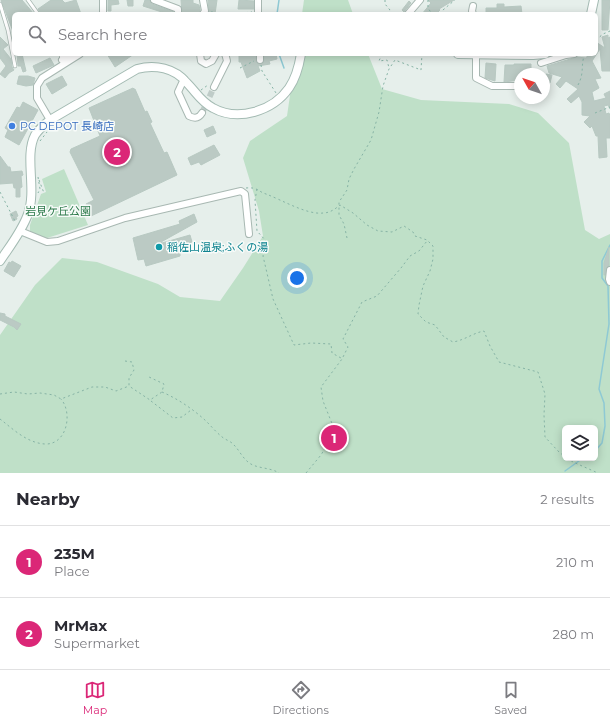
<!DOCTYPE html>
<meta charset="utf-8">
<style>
:root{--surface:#fff;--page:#f2f2f3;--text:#2b2b33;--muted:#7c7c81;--line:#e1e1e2;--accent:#db2777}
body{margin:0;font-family:Montserrat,"Noto Sans JP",sans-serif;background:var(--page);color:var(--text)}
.controls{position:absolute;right:12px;bottom:12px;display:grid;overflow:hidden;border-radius:6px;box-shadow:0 2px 10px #0003}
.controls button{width:36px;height:36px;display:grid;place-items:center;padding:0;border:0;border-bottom:1px solid var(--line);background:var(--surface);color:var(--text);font:20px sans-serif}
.compass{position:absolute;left:514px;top:68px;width:36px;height:36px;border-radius:50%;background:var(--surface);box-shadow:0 2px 10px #0003;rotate:310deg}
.you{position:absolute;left:297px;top:278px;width:14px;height:14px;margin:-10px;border:3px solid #fff;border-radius:50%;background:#1a73e8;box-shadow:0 0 0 6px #1a73e833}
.badge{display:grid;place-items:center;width:26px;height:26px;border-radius:50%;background:var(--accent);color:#fff;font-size:13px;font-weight:700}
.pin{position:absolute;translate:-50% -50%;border:2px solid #fff;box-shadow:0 1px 4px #0006}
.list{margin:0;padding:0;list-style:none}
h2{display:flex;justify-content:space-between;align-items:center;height:52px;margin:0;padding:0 16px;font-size:17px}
h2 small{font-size:13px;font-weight:400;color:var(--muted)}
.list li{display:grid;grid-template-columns:26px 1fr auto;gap:12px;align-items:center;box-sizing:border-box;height:72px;padding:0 16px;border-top:1px solid var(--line)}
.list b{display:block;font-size:15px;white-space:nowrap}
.list p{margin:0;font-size:13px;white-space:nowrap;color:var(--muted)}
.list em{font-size:13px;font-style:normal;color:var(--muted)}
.icon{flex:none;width:22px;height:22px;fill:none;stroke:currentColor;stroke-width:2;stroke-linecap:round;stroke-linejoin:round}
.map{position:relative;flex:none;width:610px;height:473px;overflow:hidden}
.search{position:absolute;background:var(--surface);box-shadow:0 2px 10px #0003;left:12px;right:12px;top:12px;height:44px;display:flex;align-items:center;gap:10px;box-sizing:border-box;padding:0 14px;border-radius:6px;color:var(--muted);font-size:15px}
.sheet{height:196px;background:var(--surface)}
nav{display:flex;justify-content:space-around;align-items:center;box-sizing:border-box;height:56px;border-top:1px solid var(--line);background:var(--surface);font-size:11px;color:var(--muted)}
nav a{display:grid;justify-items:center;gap:2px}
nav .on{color:var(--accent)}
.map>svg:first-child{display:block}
</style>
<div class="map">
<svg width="610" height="473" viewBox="0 0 610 473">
<rect width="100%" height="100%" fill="#e6efeb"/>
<!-- green -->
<g fill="#bfe0c8" fill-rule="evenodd">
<polygon points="304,0 348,0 353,14 302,14"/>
<path d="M296,54H368L382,89L421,100L509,104L538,113L569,143L585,230L599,239L610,234V473H0V335L35,285L62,258L97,262L158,284L180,297L220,301L243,268L263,236L259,211L243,158L250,141L287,116ZM565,428H595V458H565Z"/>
<polygon points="64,169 88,225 47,238 30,232 30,225 41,194 46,192 42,179"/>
</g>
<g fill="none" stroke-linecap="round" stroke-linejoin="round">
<!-- stream -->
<g stroke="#8ec9d4" stroke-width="1.5">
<polyline points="277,14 279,0"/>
<polyline points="279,54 284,68"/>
<polyline points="595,451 602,443 605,426 604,403 599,389 609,324 608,286 602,278 602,261 610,245"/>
<polyline points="565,471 583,458"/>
</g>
</g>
<!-- building -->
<g fill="#bbcac4" stroke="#b8c9c2">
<polygon points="1,0 22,0 34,14 14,14 14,34"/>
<polygon points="51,0 62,0 65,3 76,0 81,14 41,14 38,9"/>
<polygon points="108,0 118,0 119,4 111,5 111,11 108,11"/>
<polygon points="127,0 133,0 133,6 128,6"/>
<polygon points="145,0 150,0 152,4 174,12 174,14 164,14 165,13 143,6"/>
<polygon points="181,0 193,0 193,3 199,5 200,10 199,14 182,14"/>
<polygon points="208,0 217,0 215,14 208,14 209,10"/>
<polygon points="239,0 254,1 254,9 238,9"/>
<polygon points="428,0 454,0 439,9 440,10 436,14 422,14 431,3"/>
<polygon points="602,0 610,0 608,30 602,30"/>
<polygon points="409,1 411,3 404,12 402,10"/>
<polygon points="497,4 504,4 504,7 521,6 522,14 486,14 486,8 497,8"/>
<polygon points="608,35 608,38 610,37 610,71 602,71 600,49 592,61 601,78 595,79 599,88 592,92 594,101 606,98 604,94 610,91 610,109 608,105 604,106 606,114 609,113 610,116 610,138 606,138 607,157 599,158 598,136 596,136 592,126 590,128 584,122 590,116 582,115 582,102 579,96 571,103 567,99 578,89 566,81 560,88 556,84 562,77 549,73 547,66 577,57 586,58 589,54 596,54 596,42 605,48 602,37"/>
<polygon points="0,37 8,45 3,49 11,59 12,67 14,70 9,73 5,78 0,74 6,66 0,58"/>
<polygon points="17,54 22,54 26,71 23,72 21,66 18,66"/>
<polygon points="107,54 134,54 115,67"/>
<polygon points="239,54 256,54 256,62 260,64 264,62 264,54 276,54 277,59 269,61 270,64 258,66 260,71 247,78 241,62 239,62"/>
<polygon points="50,58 54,65 36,73 33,66"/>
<polygon points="486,63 496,64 495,81 485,78"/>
<polygon points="514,64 531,64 531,74 520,74 520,80 504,82 505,65 514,65"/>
<polygon points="546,74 552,75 550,83 545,82"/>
<polygon points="19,76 28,76 35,78 33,85 26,86 17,84"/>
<polygon points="62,76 67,85 52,94 46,84"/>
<polygon points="133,88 134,89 135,89 145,112 147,111 152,122 150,123 164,153 167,152 177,175 91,216 86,204 94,200 70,152 71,149 100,136 89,108"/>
<polygon points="23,102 38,110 19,145 5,137 8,130 5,128 17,107 20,108"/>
<polygon points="213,126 216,133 207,137 204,130"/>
<polygon points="214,145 220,155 201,165 199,162 191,165 188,158"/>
<polygon points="0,156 8,167 10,167 11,172 22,171 23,175 21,176 22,187 20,188 20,197 16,197 16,188 14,188 13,183 0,184"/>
<polygon points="16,211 18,216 16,217 17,219 13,221 10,214"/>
<polygon points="194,214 197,222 161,242 162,243 190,235 192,242 184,244 184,250 180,250 180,256 146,266 144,259 138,260 133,238 180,224 179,221"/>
<polygon points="609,247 609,266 606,268 605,275 604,275 604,263"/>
<polygon points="12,261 21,266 14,277 4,271 9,262 11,263"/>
<polygon points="0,313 5,314 5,316 21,324 17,330 14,327 0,320"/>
</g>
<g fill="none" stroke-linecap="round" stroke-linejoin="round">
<!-- street-tunnel -->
<polyline stroke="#bfccc8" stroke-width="6" stroke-dasharray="6 3" stroke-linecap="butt" points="202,113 214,87"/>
<!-- lane casing -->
<g stroke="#a8b8b2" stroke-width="4.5">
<g id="lane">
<polyline points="28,0 38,14"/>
<polyline points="0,4 8,30 15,66"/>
<polyline points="61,54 62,60"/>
</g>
</g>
<!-- street casing -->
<g stroke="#a8b8b2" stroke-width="8">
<g id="street">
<polyline points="154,0 178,9 178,14"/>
<polyline points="203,0 205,11 203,14"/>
<polyline points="473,6 472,11 473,14"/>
<polyline points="103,14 103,0"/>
<polyline points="258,14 258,0"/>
<polyline points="408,14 420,0"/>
<polyline points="200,54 201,61 206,64 212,61 216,54"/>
<polyline points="260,54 260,60"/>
<polyline points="476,54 476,78 492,86 520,86"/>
<polyline points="62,60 71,54"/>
<polyline points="541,63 566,55 574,54"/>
<path d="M184,79L178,92L189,116C195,119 199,118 202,113"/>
<polyline points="214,87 227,61 226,57 225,54"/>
<polyline points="50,120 37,98 37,86 42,78 80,54"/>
<polyline points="20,231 47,242 58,241 125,218 241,191 245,194 249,234"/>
<polyline points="610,270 609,279 610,282"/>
</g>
</g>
<!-- secondary casing -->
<g stroke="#a4bbb3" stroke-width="10">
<g id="secondary">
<polyline points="591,14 594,0"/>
<polyline points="458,54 533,55 545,54"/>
<path d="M0,261C10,246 22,231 28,214C37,189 24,156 35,135C39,129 45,124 50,120L137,69C155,64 175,68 187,83C196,92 201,102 213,108C238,122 273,111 289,88C296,78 299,66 301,54"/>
</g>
</g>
<!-- path -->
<g stroke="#86b3a5" stroke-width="1" stroke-dasharray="2 3" stroke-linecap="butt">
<polyline points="385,0 385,4 390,10 388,14"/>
<polyline points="428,0 428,8 432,14"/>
<polyline points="211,12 232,14 252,12"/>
<polyline points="440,14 444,9 455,0"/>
<polyline points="596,40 603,34 610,31"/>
<polyline points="382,54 379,61 387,60 389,68"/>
<polyline points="261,65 262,71 276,93"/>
<polyline points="240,68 254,61"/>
<path d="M578,85C585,72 580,65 585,54"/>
<polyline points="201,90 208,85"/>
<polyline points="595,113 610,107"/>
<polyline points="40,141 47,132"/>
<polyline points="38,177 40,189 38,193"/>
<polyline points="39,180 44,193"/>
<path d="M246,188C258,187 257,191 266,194C282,200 307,215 323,213C330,213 335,209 340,205L353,213L367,225L378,231L392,232L404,226L413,232L415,236L427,240L433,246V259L430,271L423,286L419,305L418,314L426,322L435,325L444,337L453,342C465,340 473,333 484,331L490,346L499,362L538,372L545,394L544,415L545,437L558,451L565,457"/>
<polyline points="257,189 255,200 257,231 266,241 263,256 273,299 294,345 311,343 331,344 332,353 341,358"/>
<polyline points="0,192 16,223"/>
<polyline points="347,238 344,224 339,215 339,202 347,190 349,179 354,169 371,140 379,112 383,86 389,69 395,60 421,70 422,54"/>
<polyline points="125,361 132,362 134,370 129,378 129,386 150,400 162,392 164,384 149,377"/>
<path d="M162,392C178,399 193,409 206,421C211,426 216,432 221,436C225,440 231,441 234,445C239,450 242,457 248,462C256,469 270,467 279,473"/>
<polyline points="0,394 14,392 28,394 40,393 54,395 61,399 92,387 105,387 116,391 129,386"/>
<polyline points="151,401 173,418 182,417 191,410"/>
<path d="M0,419C13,429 27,443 45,444C67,445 73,413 61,399"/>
<polyline points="567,458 573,462 598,473"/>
<polyline points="306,473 321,455 335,431 323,401 321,387 342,359 348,347 343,339 362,302 377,296 401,268 410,256 419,251 427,241"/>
</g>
<!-- lane -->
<use href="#lane" stroke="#fff" stroke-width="3"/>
<!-- street -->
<use href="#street" stroke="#fff" stroke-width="6"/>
<!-- secondary -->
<use href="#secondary" stroke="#fff" stroke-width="8"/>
</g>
<!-- markers -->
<circle fill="#3f7fe0" stroke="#f7fbf9" stroke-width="1.5" cx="12" cy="126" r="4"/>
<circle fill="#0f9aa8" stroke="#f7fbf9" stroke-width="1.5" cx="159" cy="247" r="4"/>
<g text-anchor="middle" stroke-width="3" stroke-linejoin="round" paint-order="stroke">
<!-- shop labels -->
<g font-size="11" fill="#366cbe" stroke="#f7fbf9" text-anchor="start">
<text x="20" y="130">PC DEPOT 長崎店</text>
</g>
<!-- park labels -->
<g font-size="11" fill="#2d7a4b" stroke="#f7fbf9">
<text x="58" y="215">岩見ケ丘公園</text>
</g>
<!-- culture labels -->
<g font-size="11" fill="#0d838f" stroke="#f7fbf9" text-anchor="start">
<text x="167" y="251">稲佐山温泉;ふくの湯</text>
</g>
</g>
</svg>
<div class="controls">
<button><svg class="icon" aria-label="layers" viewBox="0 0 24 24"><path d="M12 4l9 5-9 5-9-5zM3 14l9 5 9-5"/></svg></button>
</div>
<svg class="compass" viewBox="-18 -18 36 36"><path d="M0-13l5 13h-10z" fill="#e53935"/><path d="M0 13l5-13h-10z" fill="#7c7c81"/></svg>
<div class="you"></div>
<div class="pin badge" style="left:334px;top:438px">1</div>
<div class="pin badge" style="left:117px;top:152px">2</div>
<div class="search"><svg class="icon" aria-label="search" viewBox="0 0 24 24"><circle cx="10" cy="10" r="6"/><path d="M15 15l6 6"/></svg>Search here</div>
</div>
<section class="sheet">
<h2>Nearby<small>2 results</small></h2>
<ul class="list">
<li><span class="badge">1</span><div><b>235M</b><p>Place</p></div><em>210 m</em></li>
<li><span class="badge">2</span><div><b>MrMax</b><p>Supermarket</p></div><em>280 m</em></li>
</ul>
</section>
<nav>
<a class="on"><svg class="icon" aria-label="map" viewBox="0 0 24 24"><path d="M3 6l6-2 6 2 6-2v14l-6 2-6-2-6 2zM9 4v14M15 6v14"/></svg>Map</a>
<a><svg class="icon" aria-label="directions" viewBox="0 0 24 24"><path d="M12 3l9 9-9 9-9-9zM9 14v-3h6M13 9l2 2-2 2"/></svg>Directions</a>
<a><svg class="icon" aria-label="saved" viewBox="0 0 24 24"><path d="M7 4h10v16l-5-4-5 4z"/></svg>Saved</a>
</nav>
